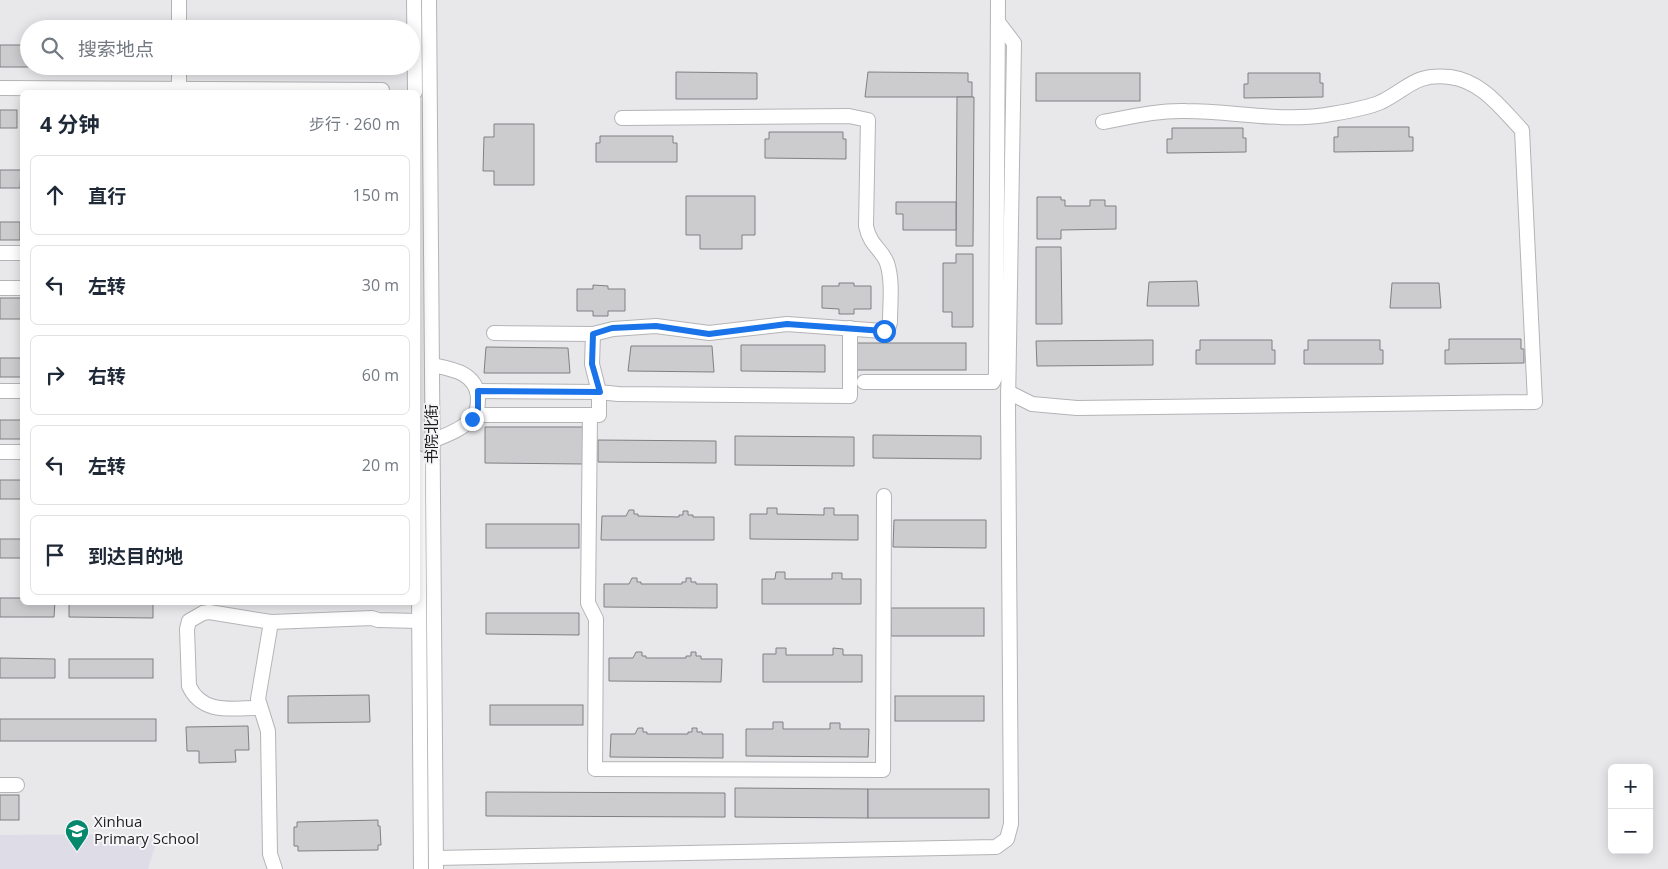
<!DOCTYPE html>
<html lang="zh">
<meta charset="utf-8">
<style>
:root{--surface:#fff;--page:#f2f2f3;--text:#1f2937;--muted:#747a83;--line:#e0e1e3}
body{margin:0;font-family:"Open Sans","Noto Sans SC",sans-serif;background:var(--page);color:var(--text)}
.controls{position:absolute;right:15px;bottom:15px;display:grid;overflow:hidden;border-radius:8px;box-shadow:0 2px 12px #0003}
.controls button{width:45px;height:45px;display:grid;place-items:center;padding:0;border:0;border-bottom:1px solid var(--line);background:var(--surface);color:var(--text);font:25px sans-serif}
.stop{position:absolute;width:15px;height:15px;margin:-11px;border:4px solid #1a73e8;border-radius:50%;background:#fff}
.stop.end{background:#1a73e8;border-color:#fff;box-shadow:0 1px 5px #0008}
.list{margin:0;padding:0;list-style:none}
h2{display:flex;justify-content:space-between;align-items:center;height:65px;margin:0;padding:0 20px;font-size:21px}
h2 small{font-size:16px;font-weight:400;color:var(--muted)}
.list li{display:grid;grid-template-columns:32px 1fr auto;gap:15px;align-items:center;box-sizing:border-box;height:80px;margin:0 10px 10px;padding:0 10px;border:1px solid var(--line);border-radius:8px}
.list b{display:block;font-size:19px;white-space:nowrap}
.list em{font-size:16px;font-style:normal;color:var(--muted)}
.icon{flex:none;width:28px;height:28px;fill:none;stroke:currentColor;stroke-width:2;stroke-linecap:round;stroke-linejoin:round}
.map{position:relative;flex:none;width:1668px;height:869px;overflow:hidden}
.search{position:absolute;background:var(--surface);box-shadow:0 2px 12px #0003;left:20px;top:20px;width:400px;height:55px;display:flex;align-items:center;gap:12px;box-sizing:border-box;padding:0 18px;border-radius:28px;color:var(--muted);font-size:19px}
.panel{position:absolute;background:var(--surface);box-shadow:0 2px 12px #0003;left:20px;top:90px;width:400px;height:515px;border-radius:8px}
.map>svg:first-child{display:block}
</style>
<div class="map">
<svg width="1668" height="869" viewBox="0 0 1668 869">
<rect width="100%" height="100%" fill="#e8e8eb"/>
<!-- built -->
<polygon fill="#dedce6" points="159,834 148,869 0,869 0,835"/>
<!-- building -->
<g fill="#cccccf" stroke="#807f82">
<polygon points="0,45 29,45 29,66 160,67 0,67"/>
<polygon points="185,66 384,66 384,68"/>
<polygon points="676,72 757,73 757,99 676,99"/>
<polygon points="868,72 968,73 968,82 972,82 972,97 865,97"/>
<rect x="1036" y="73" width="104" height="28"/>
<polygon points="1248,73 1320,73 1320,83 1323,83 1323,97 1244,98 1244,84 1248,84"/>
<polygon points="957,97 974,97 973,246 956,246"/>
<rect x="0" y="110" width="17" height="18"/>
<polygon points="494,124 534,124 534,185 494,185 494,171 483,171 484,137 494,137"/>
<polygon points="1338,127 1409,127 1409,137 1413,137 1413,151 1334,152 1334,137 1338,137"/>
<polygon points="1172,128 1243,128 1243,138 1246,138 1246,152 1167,153 1167,139 1172,139"/>
<polygon points="769,132 843,132 843,139 846,139 846,159 765,158 765,139 769,139"/>
<polygon points="600,136 673,136 673,143 677,143 677,162 596,162 596,143 600,143"/>
<polygon points="0,170 21,170 20,188 0,188"/>
<polygon points="686,196 755,196 755,235 742,235 742,249 700,249 700,235 686,235"/>
<polygon points="1037,197 1061,197 1061,200 1065,200 1065,206 1090,206 1090,200 1105,200 1105,206 1116,206 1116,229 1061,230 1061,239 1037,239"/>
<polygon points="896,202 956,202 956,230 903,230 903,214 896,214"/>
<rect x="0" y="222" width="20" height="18"/>
<polygon points="1036,247 1061,247 1062,324 1036,324"/>
<polygon points="956,254 973,254 973,327 952,327 952,312 943,312 943,263 956,263"/>
<polygon points="1197,281 1199,306 1147,306 1149,282"/>
<polygon points="839,283 854,283 854,286 871,286 871,309 854,309 854,314 839,314 839,309 822,308 822,286 839,286"/>
<polygon points="1392,283 1439,283 1441,308 1390,308"/>
<polygon points="593,285 608,286 608,289 625,289 625,311 608,311 608,316 593,316 593,311 577,311 577,289 593,289"/>
<rect x="0" y="298" width="22" height="21"/>
<polygon points="1449,339 1521,339 1521,349 1524,349 1524,363 1445,364 1445,350 1449,350"/>
<polygon points="1153,340 1153,365 1037,366 1036,341"/>
<polygon points="1200,340 1272,340 1272,350 1275,350 1275,364 1196,364 1196,350 1200,350"/>
<polygon points="1308,340 1380,340 1380,350 1383,350 1383,364 1304,364 1304,350 1308,350"/>
<rect x="856" y="343" width="110" height="27"/>
<polygon points="741,345 825,345 825,372 741,371"/>
<polygon points="631,346 712,346 714,372 628,371"/>
<polygon points="486,347 568,348 570,373 484,373"/>
<rect x="0" y="358" width="22" height="19"/>
<rect x="0" y="420" width="22" height="19"/>
<polygon points="485,427 584,427 584,464 485,463"/>
<polygon points="873,435 981,436 981,459 873,458"/>
<polygon points="735,436 854,437 854,466 735,465"/>
<polygon points="598,440 716,441 716,463 598,462"/>
<rect x="0" y="480" width="22" height="19"/>
<polygon points="767,508 777,508 777,514 824,515 824,508 834,508 834,515 858,515 858,540 750,539 750,514 767,514"/>
<polygon points="629,510 634,510 634,514 638,514 638,516 679,517 679,515 683,515 683,511 688,511 688,515 693,515 693,517 714,517 714,540 601,540 602,516 626,516"/>
<polygon points="894,520 986,520 986,548 893,547"/>
<rect x="486" y="524" width="93" height="24"/>
<rect x="0" y="539" width="22" height="19"/>
<polygon points="776,572 785,572 785,579 832,579 832,573 842,573 842,579 861,579 861,604 762,604 762,579 775,579"/>
<polygon points="632,578 637,578 637,582 641,582 641,584 682,584 682,582 686,582 686,578 691,578 691,582 696,582 696,584 717,584 717,608 604,607 604,584 629,584"/>
<polygon points="0,598 22,598 22,602 55,602 54,617 0,617"/>
<polygon points="69,602 153,602 153,618 69,617"/>
<rect x="891" y="608" width="93" height="28"/>
<polygon points="486,613 579,613 579,635 486,634"/>
<polygon points="776,648 786,648 786,655 833,655 833,648 843,649 843,655 862,655 862,682 763,682 763,654 776,654"/>
<polygon points="636,652 642,652 642,656 646,656 646,658 686,658 686,656 691,656 691,652 696,652 696,656 701,656 701,659 722,659 721,682 609,681 609,658 633,658"/>
<polygon points="0,658 55,659 55,678 0,678"/>
<rect x="69" y="659" width="84" height="19"/>
<polygon points="369,695 370,722 288,723 288,696"/>
<rect x="895" y="696" width="89" height="25"/>
<rect x="490" y="705" width="93" height="20"/>
<rect x="0" y="719" width="156" height="22"/>
<polygon points="773,722 783,722 783,729 830,729 830,723 840,723 840,729 869,729 868,757 746,756 746,729 773,729"/>
<polygon points="248,726 249,750 235,750 236,762 199,763 199,751 187,751 186,727"/>
<polygon points="638,728 643,728 643,732 647,732 647,734 688,734 688,732 692,732 692,728 697,728 697,732 702,732 702,734 723,734 723,758 610,757 611,734 635,734"/>
<polygon points="735,788 868,789 868,818 735,817"/>
<rect x="868" y="789" width="121" height="29"/>
<polygon points="486,792 725,793 725,817 486,816"/>
<rect x="0" y="795" width="19" height="25"/>
<polygon points="378,820 378,826 380,826 381,845 378,845 378,850 298,851 298,846 294,846 294,827 297,827 297,822"/>
</g>
<g fill="none" stroke-linecap="round" stroke-linejoin="round">
<!-- minor casing -->
<g stroke="#b4b3b6" stroke-width="16">
<g id="minor">
<polyline points="414,0 415,92"/>
<polyline points="429,0 436,869"/>
<polyline points="179,29 179,0"/>
<polyline points="0,88 382,90"/>
<polyline points="179,89 179,66"/>
<polyline points="0,253 22,253"/>
<polyline points="0,288 22,288"/>
<path d="M494,333L593,334L613,329L656,326L709,333L787,324L883,331L888,329L890,322C890,303 893,281 887,263C882,249 870,246 866,226L868,120L849,116L622,118"/>
<polyline points="593,334 592,364 599,392 618,394 850,396 850,328"/>
<path d="M432,365C451,369 476,372 478,397C478,404 478,412 472,418C462,430 446,435 432,441"/>
<polyline points="864,382 993,382 996,375 998,0"/>
<polyline points="0,391 22,391"/>
<path d="M1008,392L1032,404L1077,408L1535,402L1522,130C1501,108 1482,81 1450,77C1415,73 1409,88 1381,102C1365,109 1343,112 1326,115C1279,122 1233,111 1186,111C1158,110 1130,117 1103,122"/>
<polyline points="475,415 599,415 599,392 477,391"/>
<polyline points="590,415 588,603 596,619 595,769 883,770 884,496"/>
<polyline points="0,452 22,452"/>
<polyline points="418,458 421,869"/>
<polyline points="271,622 258,699 268,731 270,854 275,869"/>
<path d="M259,708C233,708 202,715 189,686L187,629L189,621L203,613L209,612L271,622L372,618L378,620L419,621"/>
<polyline points="0,785 17,785"/>
<polyline points="436,858 996,847 1007,839 1011,824 1008,405 1014,43 998,22"/>
</g>
</g>
<!-- minor -->
<use href="#minor" stroke="#fff" stroke-width="14"/>
</g>
<g fill="none" stroke-linecap="round" stroke-linejoin="round">
<!-- route -->
<polyline stroke="#1a73e8" stroke-width="6" points="472,419 478,409 478,391 600,392 592,364 593,334 612,328 656,326 709,334 787,324 884,331"/>
</g>
<!-- icons -->
<defs>
<g id="school-pin" transform="scale(1.25)"><path d="M0 17L-7.5 6A9.5 9.5 0 1 1 7.5 6Z" fill="#05886c" stroke="#f6f5f8"/><path d="M0-5L7-2L0 1L-7-2ZM-4 1L0 2.5L4 1V4Q0 6-4 4Z" fill="#fff"/></g>
</defs>
<g fill-rule="evenodd">
<use href="#school-pin" x="77" y="831"/>
</g>
<g text-anchor="middle" stroke-width="4" stroke-linejoin="round" paint-order="stroke">
<!-- street labels -->
<g font-size="15" fill="#1f1e1f" stroke="#f6f5f8">
<text transform="translate(432 434) rotate(-90)" y="5">书院北街</text>
</g>
<!-- poi labels -->
<g font-size="15" fill="#1f1e1f" stroke="#f6f5f8" text-anchor="start">
<text x="94" y="827">Xinhua<tspan x="94" dy="17">Primary School</tspan></text>
</g>
</g>
</svg>
<div class="controls">
<button>+</button>
<button>−</button>
</div>
<div class="stop" style="left:884px;top:331px"></div>
<div class="stop end" style="left:472px;top:419px"></div>
<div class="search"><svg class="icon" aria-label="search" viewBox="0 0 24 24"><circle cx="10" cy="10" r="6"/><path d="M15 15l6 6"/></svg>搜索地点</div>
<section class="panel">
<h2>4 分钟<small>步行 · 260 m</small></h2>
<ul class="list">
<li><svg class="icon" aria-label="ahead" viewBox="0 0 24 24"><path d="M12 20V5M6 11l6-6 6 6"/></svg><div><b>直行</b></div><em>150 m</em></li>
<li><svg class="icon" aria-label="left" viewBox="0 0 24 24"><path d="M17 20v-9H6M10 6l-5 5 5 5"/></svg><div><b>左转</b></div><em>30 m</em></li>
<li><svg class="icon" aria-label="right" viewBox="0 0 24 24"><path d="M7 20v-9h11M14 6l5 5-5 5"/></svg><div><b>右转</b></div><em>60 m</em></li>
<li><svg class="icon" aria-label="left" viewBox="0 0 24 24"><path d="M17 20v-9H6M10 6l-5 5 5 5"/></svg><div><b>左转</b></div><em>20 m</em></li>
<li><svg class="icon" aria-label="arrive" viewBox="0 0 24 24"><path d="M6 21V4h12l-3 4 3 4H6"/></svg><div><b>到达目的地</b></div></li>
</ul>
</section>
</div>
